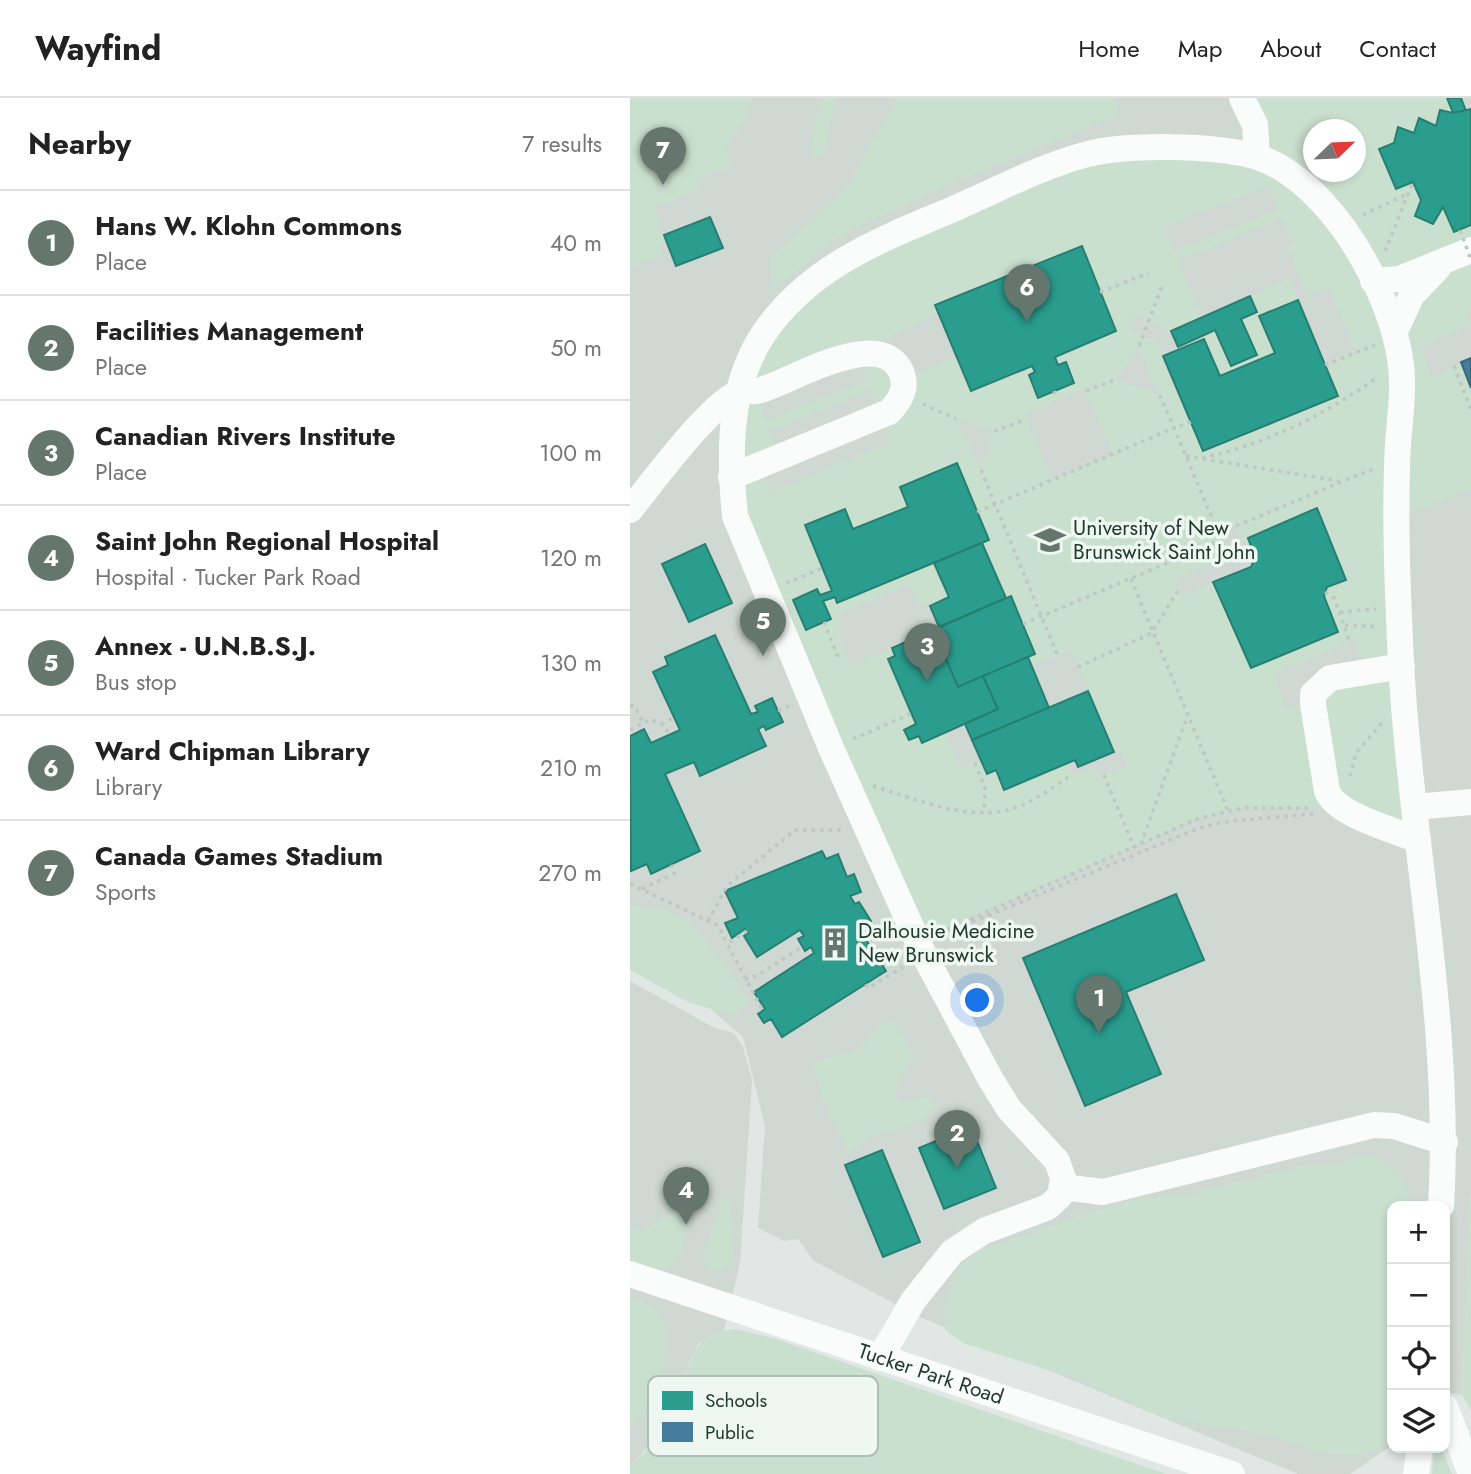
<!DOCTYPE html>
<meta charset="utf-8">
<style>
:root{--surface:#fff;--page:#f2f2f2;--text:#222;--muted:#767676;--line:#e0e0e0;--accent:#64766e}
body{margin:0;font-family:Jost,sans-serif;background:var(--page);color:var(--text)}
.controls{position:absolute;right:21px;bottom:21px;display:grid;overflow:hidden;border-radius:14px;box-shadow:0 4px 10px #0003}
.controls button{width:63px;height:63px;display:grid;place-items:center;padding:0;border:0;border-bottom:2px solid var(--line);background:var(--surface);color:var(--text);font:35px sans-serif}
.compass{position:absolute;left:673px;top:21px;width:63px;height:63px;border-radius:50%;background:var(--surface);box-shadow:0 4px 10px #0003;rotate:67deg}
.you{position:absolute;left:348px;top:903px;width:24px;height:24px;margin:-18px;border:5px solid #fff;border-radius:50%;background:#1a73e8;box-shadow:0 0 0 10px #1a73e833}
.badge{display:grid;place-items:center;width:46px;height:46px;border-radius:50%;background:var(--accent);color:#fff;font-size:23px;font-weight:700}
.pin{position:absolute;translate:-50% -58px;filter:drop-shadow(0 2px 4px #0008)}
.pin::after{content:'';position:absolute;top:37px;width:24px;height:21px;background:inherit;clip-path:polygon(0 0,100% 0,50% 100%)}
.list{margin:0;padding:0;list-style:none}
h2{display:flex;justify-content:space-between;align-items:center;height:91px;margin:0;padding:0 28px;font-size:30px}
h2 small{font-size:23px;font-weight:400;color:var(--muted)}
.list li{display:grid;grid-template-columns:46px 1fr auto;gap:21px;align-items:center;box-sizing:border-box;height:105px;padding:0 28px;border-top:2px solid var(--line)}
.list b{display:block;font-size:26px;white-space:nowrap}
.list p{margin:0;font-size:23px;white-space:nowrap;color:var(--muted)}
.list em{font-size:23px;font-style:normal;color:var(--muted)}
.icon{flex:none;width:38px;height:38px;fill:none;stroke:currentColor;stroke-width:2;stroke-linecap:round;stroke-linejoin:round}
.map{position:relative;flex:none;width:841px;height:1376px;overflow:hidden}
header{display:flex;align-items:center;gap:42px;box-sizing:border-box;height:98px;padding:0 35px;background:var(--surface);border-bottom:2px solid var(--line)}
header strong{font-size:33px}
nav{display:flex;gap:38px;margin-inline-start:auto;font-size:24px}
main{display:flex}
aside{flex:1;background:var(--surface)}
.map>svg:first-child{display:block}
</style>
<header>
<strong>Wayfind</strong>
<nav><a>Home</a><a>Map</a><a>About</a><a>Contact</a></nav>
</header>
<main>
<aside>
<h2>Nearby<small>7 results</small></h2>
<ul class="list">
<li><span class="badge">1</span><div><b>Hans W. Klohn Commons</b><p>Place</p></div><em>40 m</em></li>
<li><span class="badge">2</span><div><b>Facilities Management</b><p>Place</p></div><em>50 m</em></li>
<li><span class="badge">3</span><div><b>Canadian Rivers Institute</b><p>Place</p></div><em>100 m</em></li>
<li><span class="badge">4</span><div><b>Saint John Regional Hospital</b><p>Hospital · Tucker Park Road</p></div><em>120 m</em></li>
<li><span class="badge">5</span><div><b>Annex - U.N.B.S.J.</b><p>Bus stop</p></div><em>130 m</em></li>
<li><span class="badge">6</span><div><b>Ward Chipman Library</b><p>Library</p></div><em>210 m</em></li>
<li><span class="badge">7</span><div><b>Canada Games Stadium</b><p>Sports</p></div><em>270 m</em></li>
</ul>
</aside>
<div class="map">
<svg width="841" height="1376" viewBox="0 0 841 1376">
<rect width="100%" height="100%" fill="#e1e7e4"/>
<!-- built -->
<g fill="#cfd8d3" fill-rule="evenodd">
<path d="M0,0H841V1093L832,1297L815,1294V1108H762V1347L720,1376H668L290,1219L184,1163L168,1141L154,1143L128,1130L135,1028L113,939L84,914L0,810ZM684,32H726V74H684Z"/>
<polygon points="0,883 85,930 104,935 113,949 122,982 110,1165 94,1232 69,1245 60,1262 50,1303 36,1330 0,1368"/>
</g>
<!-- green -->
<g fill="#cae0ce" fill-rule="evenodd">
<polygon points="0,0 123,0 116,19 95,52 101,68 65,82 69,91 24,110 36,143 29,147 33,157 0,169"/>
<polygon points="191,0 205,0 194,59 180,57"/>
<polygon points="267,0 486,0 489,17 331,81 212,136 141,193 139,161 217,89"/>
<path d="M612,0H817L823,15L810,12L806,28L789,20L784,35L768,30L764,45L749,52L766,90L783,84L791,102L785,118L803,126L813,109L824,134L841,127V212L836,215L841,226L791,249L802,279L831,264L841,290V392L766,421L772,568L737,573L724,542L644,576L656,611L673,605L692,709L613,710L569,720L320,828L291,851L112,439L110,294L170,194L433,64L626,58ZM684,32H726V74H684ZM638,88L648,112L544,154L533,129ZM652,120L663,146L657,149L678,197L699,189L726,254L695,267L707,298L573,353L528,245L497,230L501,216L541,233L573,219L547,163ZM451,148L486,233L425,259L428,267L436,264L444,285L409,300L399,278L405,274L402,268L341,292L327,259L273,281L252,256L249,243L308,215L305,207ZM743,183L782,197L752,202ZM223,245L237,283L134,323L129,293L138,273ZM509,249L528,295L527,296L485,282ZM454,290L483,356L422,382L394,316ZM241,292L260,345L141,394L131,367L148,359L138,333ZM327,321L364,333L351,372ZM327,365L359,442L352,445L376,500L381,499L405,555L398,559L402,567L441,551L484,654L490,652L496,668L469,679L464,668L442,677L437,665L374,692L366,672L357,675L351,663L331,671L315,634L292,645L289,638L278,642L274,632L286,626L258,561L265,558L262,550L220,568L210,544V515L280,486L289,508H300L319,499L304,465L208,505L205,499L193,503L201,521L177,532L163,502L187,491L190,497L202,493L175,427L215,411L223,431L278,409L270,388ZM687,410L715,482L697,489L694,498L708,534L621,570L583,484L551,498L544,482L580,466L589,436L606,428L612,443Z"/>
<polygon points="660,181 668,202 630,218 645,255 590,278 572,238 585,232 601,268 627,257 611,221 627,214 620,198"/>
<polygon points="757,581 773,719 767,722 710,696 690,609 696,594"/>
<path d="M0,804C9,813 39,808 56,822C80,841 102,879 120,904L104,918L58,904L0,872Z"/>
<path d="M265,924L285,959L270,979L264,999L276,1005L298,998L307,1008L284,1028L246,1035L217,1056L214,1043L192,999L183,966C198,957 213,958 225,952C245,942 235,929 265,924Z"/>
<path d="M732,1057C760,1058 776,1081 781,1108H762V1336L754,1348L730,1357L693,1356L638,1336L538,1321L450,1282L333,1245L315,1232V1206L328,1171L350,1152L501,1101L566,1095L673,1068L706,1066Z"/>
<polygon points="65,1082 51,1155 43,1167 29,1171 0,1162 0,1130 12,1133 56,1106 48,1090"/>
<polygon points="841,1093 841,1312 832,1297"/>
<path d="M92,1101L100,1102L104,1154L97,1170L87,1174L77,1169C69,1146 89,1124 92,1101Z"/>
<path d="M0,1199C9,1202 18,1204 25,1210C53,1240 22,1307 0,1332Z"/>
<path d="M105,1231L143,1240L536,1376H0V1368C18,1353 34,1336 44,1315C62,1278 53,1235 105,1231Z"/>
<polygon points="804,1350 811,1350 822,1376 802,1376"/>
</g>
<!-- schools -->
<g fill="#2a9d8f" stroke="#277f72" stroke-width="2">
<polygon points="817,0 831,0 836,13 823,15"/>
<polygon points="841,11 841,127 824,134 813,109 803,126 785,118 791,102 783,84 766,91 749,51 764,45 768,29 784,35 789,20 806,28 810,12 823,15"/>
<polygon points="80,119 93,150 46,168 34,137"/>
<polygon points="452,148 486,233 425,259 428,267 436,264 444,285 408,300 399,277 405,274 402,268 341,293 305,207"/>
<polygon points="620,198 627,214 611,221 627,257 601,268 585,232 548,249 541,233"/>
<polygon points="668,202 708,298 573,353 533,258 574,241 590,278 645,255 629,218"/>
<polygon points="327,365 359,442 207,505 205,499 193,503 201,521 176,532 163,502 187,491 190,497 202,493 175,427 215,411 223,431 278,409 270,389"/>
<polygon points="687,410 716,482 697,489 694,498 708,534 621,570 583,484 621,469 625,459 618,440"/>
<polygon points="352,445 376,500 309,529 300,508 319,499 304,465"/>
<polygon points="75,446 102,505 59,524 32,466"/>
<polygon points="381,498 405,556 328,589 303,532"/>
<polygon points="303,532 328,589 353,578 368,611 292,645 289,638 279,642 274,632 286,626 258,561 265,558 262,550"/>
<polygon points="85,537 121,616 128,614 125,608 142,600 153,624 136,632 134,628 128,631 136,648 70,678 64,664 35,676 70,753 21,776 17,766 1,773 0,638 14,631 21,645 50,632 23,574 38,567 35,559"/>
<polygon points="398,559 419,610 342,642 335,626 368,611 353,578"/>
<polygon points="458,593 484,654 448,669 445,662 374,692 366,672 357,676 342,642"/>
<polygon points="192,753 196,761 208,756 217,779 224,776 231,794 220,798 225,806 229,804 241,823 229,831 256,873 152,939 141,921 134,925 128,916 135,911 124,894 184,855 181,849 175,853 168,841 174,838 170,832 127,859 114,838 118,835 115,831 102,840 95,825 108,820 95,793"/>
<polygon points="546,796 574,862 496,894 531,976 455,1008 393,860"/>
<polygon points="341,1028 366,1090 314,1111 289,1050"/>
<polygon points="252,1052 290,1144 253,1159 215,1067"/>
</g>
<!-- public -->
<polygon fill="#457b9d" stroke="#3a677c" stroke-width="2" points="841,260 841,290 831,264"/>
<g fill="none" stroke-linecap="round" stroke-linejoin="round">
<!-- path -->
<g stroke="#bfc7c4" stroke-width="3.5" stroke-dasharray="3.5 5" stroke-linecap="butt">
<polyline points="733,117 777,96"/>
<polyline points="755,153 783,84"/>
<polyline points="470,194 519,175"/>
<polyline points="509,248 532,188"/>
<polyline points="695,267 745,247"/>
<polyline points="824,268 841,312"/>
<polyline points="424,293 427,301"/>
<polyline points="456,293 485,282"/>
<polyline points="293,306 326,321"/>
<polyline points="561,324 544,330 589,436"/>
<polyline points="364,333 396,321"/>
<polyline points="556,358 709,383"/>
<path d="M572,360C643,343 688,320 747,280"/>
<polyline points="351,372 427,556"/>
<polyline points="347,414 544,330 529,296"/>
<polyline points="606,428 745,370"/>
<polyline points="501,481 598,713"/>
<polyline points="156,485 193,470"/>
<polyline points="695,494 704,500 720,544"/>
<polyline points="710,514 746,511"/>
<polyline points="194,524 208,559"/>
<polyline points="393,526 587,444"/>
<polyline points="715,527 747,529"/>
<polyline points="448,569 522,535 548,492"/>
<polyline points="0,607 5,609 13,625"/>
<polyline points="148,613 159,608"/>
<polyline points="31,626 44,620"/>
<polyline points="0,632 21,621 35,628 39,637"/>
<polyline points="223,641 282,615"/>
<polyline points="345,665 355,690 354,713"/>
<polyline points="474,677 504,749"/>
<polyline points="720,678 726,655 753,624"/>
<path d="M243,688C286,701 340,725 385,710C405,703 424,688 442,677"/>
<polyline points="511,746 557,619"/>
<polyline points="0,786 89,828 97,846"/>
<polyline points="12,791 45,775 41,767"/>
<polyline points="78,823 97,788 165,732 211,732"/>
<polyline points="235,827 242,831 255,827"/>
<polyline points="117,833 97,846 133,913"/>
<polyline points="309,835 569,720 613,710 682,710"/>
<polyline points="311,837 572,729 600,723 683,716"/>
<polyline points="115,882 130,876 173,848"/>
<polyline points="236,886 238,890 273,869"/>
</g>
<!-- minor -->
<g stroke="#fafbfb" stroke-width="26">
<polyline points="612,0 625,27 627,58"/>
<polyline points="743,183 769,181 841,152"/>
<polyline points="765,233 782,197 808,170"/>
<path d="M0,412C22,385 81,304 110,294C116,292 125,294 131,292C164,282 253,226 272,276C277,291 270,303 259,314L101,379"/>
<path d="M772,568L700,580L683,596V606L697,693C706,717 764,732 788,742"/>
<polyline points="785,709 841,704"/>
<polyline points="433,1089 473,1094 744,1027 764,1028 815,1044"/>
<path id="s1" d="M0,1176L602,1376"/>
<path d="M250,1260L283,1203L322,1154L354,1133L418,1109L430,1098L433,1080L427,1063L379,1011L361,982L291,851L201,650L105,418C99,358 98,291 132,238C177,170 249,142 321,112C365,93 411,68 458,56C499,46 582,47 624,58C649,65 674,85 692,104C729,144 761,206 770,260C776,296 767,333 767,370C765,435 768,500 771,565C781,746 822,926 811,1108"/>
<polyline points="815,1309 841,1376"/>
<polyline points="786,1376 790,1350"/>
</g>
<!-- path-bridge -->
<polyline stroke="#bfc7c4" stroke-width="3.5" stroke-dasharray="3.5 5" stroke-linecap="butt" points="830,132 841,162"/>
</g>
<!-- icons -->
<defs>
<g id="university-bare" transform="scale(2.415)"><path d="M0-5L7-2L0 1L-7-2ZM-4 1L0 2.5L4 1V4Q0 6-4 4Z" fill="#64766e" stroke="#eef7f2" stroke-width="2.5" paint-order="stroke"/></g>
<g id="building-bare" transform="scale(2.415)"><path d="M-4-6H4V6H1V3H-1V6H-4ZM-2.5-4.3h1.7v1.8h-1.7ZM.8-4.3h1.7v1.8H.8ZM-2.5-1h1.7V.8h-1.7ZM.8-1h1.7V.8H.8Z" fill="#64766e" stroke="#eef7f2" stroke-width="2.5" paint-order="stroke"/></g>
</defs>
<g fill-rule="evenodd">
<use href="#university-bare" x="420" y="442"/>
<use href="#building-bare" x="205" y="845"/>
</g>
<g text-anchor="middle" stroke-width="7" stroke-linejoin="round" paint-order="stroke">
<!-- poi labels -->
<g font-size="21" fill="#20392f" stroke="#eef7f2" text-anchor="start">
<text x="443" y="437">University of New<tspan x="443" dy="24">Brunswick Saint John</tspan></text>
<text x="228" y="840">Dalhousie Medicine<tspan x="228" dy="24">New Brunswick</tspan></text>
</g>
<!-- street labels -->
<g font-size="21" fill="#20392f" stroke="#eef7f2">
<text dy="7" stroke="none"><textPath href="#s1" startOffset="317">Tucker Park Road</textPath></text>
</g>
</g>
<!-- legend -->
<rect x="18" y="1278" width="230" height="80" rx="10" fill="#eef7f2" stroke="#b0beb8" stroke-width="2"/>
<rect x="32" y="1293" width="31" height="19" fill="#2a9d8f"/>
<rect x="32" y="1324" width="31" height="20" fill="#457b9d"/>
<g font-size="19" fill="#20392f">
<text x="75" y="1309">Schools</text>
<text x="75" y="1341">Public</text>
</g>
</svg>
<div class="controls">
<button>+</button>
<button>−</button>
<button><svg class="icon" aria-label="locate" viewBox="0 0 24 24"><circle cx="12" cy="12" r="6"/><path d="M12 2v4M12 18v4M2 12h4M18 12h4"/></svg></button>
<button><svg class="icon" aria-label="layers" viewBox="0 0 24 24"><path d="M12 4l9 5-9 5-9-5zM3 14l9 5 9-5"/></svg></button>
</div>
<svg class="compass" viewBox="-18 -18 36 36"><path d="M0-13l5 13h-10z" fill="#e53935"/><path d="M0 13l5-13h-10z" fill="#767676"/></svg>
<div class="you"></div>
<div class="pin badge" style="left:469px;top:935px">1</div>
<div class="pin badge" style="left:327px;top:1070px">2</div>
<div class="pin badge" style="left:297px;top:583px">3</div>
<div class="pin badge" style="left:56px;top:1127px">4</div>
<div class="pin badge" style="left:133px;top:558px">5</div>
<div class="pin badge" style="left:397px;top:224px">6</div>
<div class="pin badge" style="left:33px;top:87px">7</div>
</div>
</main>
